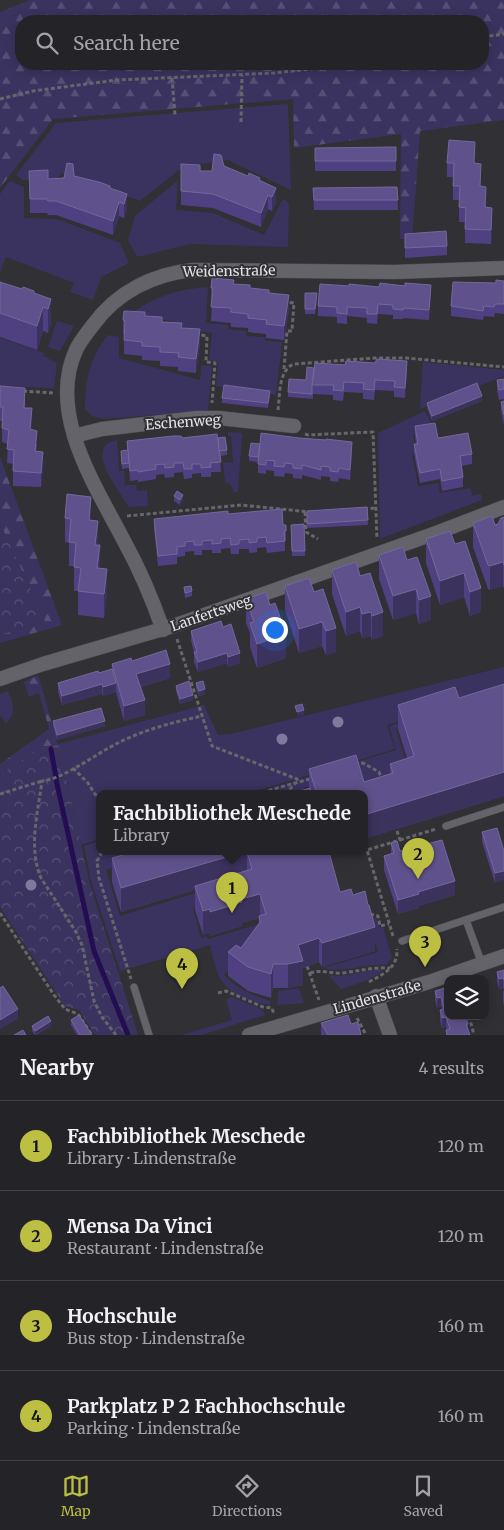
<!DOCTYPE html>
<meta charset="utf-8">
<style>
:root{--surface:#242428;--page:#2c2c30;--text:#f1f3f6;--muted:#a3a4a8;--line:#414145;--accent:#bdbf43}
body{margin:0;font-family:Merriweather,serif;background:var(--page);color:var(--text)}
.controls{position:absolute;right:15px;bottom:15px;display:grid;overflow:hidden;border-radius:10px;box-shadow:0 2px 12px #0003}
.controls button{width:45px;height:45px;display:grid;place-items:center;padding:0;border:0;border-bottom:1px solid var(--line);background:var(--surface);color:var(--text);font:25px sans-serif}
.you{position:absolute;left:274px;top:629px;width:18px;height:18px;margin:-12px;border:4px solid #fff;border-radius:50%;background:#1a73e8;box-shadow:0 0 0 8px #1a73e833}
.badge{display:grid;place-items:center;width:32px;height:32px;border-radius:50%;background:var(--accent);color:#111;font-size:16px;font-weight:700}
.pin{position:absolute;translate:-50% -41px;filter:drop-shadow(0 1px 2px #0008)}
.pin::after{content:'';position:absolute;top:26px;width:18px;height:15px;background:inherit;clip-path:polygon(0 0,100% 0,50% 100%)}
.popup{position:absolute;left:96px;top:790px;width:272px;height:65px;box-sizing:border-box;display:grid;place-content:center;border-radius:10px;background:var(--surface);filter:drop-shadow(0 1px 4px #0005);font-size:16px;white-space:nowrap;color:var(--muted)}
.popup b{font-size:19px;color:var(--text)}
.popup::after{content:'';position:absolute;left:50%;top:100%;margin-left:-10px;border:10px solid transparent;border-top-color:var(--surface)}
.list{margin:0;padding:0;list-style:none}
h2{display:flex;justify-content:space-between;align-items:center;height:65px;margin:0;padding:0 20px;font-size:21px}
h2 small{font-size:16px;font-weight:400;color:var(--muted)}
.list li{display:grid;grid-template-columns:32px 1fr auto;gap:15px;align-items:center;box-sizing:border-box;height:90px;padding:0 20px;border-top:1px solid var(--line)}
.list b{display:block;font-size:19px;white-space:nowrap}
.list p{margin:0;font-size:16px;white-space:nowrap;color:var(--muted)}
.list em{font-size:16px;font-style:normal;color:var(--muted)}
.icon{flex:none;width:28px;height:28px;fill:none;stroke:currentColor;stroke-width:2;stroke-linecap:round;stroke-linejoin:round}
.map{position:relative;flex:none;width:504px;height:1035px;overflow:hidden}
.search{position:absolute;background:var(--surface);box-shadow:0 2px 12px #0003;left:15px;right:15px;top:15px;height:55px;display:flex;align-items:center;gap:12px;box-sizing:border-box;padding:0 18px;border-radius:20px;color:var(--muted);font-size:19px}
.sheet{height:425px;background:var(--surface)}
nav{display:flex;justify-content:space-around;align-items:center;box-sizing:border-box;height:70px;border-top:1px solid var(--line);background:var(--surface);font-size:14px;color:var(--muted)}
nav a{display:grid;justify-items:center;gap:2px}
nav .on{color:var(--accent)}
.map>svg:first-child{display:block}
</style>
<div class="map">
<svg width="504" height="1035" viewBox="0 0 504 1035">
<defs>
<pattern id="forest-firs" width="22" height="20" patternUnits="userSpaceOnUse" patternTransform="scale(1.25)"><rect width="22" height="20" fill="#3b335f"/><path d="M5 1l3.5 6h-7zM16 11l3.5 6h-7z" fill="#575076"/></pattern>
<pattern id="park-crowns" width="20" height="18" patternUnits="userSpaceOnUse" patternTransform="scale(1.25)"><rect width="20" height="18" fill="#3b335f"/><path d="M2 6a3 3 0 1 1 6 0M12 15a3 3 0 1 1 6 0" fill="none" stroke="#575076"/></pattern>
</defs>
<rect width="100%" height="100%" fill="#303035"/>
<!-- grass -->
<g fill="#3b335f">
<polygon points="288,104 291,190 228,160 183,167 140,201 61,173 56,181 23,180 16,175 56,123"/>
<polygon points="178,180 176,210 213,213 264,235 283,199 289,203 288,247 190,244 137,257 128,240 135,216"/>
<polygon points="10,181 24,187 24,218 57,219 120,243 129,263 101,277 93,300 70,292 74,283 6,257 0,273 0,194"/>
<path d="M208,287L206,323L228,325V329L246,331V336L265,337V341L282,342L276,395L216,386L218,362L209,360L212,333L175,328L176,322L129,314C159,296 173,290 208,287Z"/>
<polygon points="57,321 74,326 60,351 48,347"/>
<path d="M108,335L119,337V358L200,380L201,365L212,366L208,411L102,419L92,416L85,409C85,381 90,357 108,335Z"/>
<polygon points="0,338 44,353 43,356 57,363 54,388 0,386"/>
<polygon points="423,362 504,370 504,376 420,409"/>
<polygon points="425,411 435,431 413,435 416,452 412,454 418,486 438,483 440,493 470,488 473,496 481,494 482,500 380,539 378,433"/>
<polygon points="228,432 242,433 238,492 234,492 232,486 225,482 223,463 233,462 231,436 228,436"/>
<path d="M117,440L119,471H124L125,485H136L137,491L147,490L148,506L129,507C120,491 82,446 117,440Z"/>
<polygon points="504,667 504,692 387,725 395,749 247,794 100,794 99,839 81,845 58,744 204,705 218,735 231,734"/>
<path d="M8,691C13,703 17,713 6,723L0,715V694Z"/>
<polygon points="504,693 396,729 411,779 364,794 357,772 304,788 305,794 252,794 396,750 389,726"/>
<path d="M99,841L100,852H166L106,870L120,916L245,878L249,891L193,908L201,938L207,936L208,939L259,924L251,948L224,975C238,989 252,995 271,1001L270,1005C253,1003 231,995 221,980C215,970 213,956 210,945L120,971L91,881L84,846Z"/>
<path d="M366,914L377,919L380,928L383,927L392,958L386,965C363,963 347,974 323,968L378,952Z"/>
<polygon points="377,969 382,970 381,972 368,980 341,989 328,975 341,976"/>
<polygon points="299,988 304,1003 277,1005 278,991"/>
<polygon points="232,997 262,1009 265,1015 201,1035 182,1035 232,1020 226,999"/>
</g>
<!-- forest -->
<g fill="url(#forest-firs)" fill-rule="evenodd">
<path d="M31,0H504V120L420,131L412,239H400L401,134L294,148L293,99L53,119L0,188V12ZM21,21H483V64H21Z"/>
<polygon points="0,457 62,625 0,643 0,635 45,621 0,523"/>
<polygon points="38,675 58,744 43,747 0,774 0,764 49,729 39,693 29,697 24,682"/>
</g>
<!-- park -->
<g fill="url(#park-crowns)">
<polygon points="0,523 45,621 0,635"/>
<polygon points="58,744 89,881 138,1035 95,1035 79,1010 65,1006 0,907 0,774 43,747"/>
</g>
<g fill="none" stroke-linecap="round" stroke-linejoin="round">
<!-- stream -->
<polyline stroke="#240e52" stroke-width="5" points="51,749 57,784 94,951 128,1035"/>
<!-- lane casing -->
<g stroke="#4d4d50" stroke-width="8">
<g id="lane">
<polyline points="446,826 504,807"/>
<polyline points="466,920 482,964"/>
<polyline points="402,941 504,907"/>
<polyline points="134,987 149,1035"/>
</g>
</g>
<!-- street casing -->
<g stroke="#4d4d50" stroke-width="15">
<g id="street">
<polyline points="74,436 102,429 197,418 219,418 294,426"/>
<path d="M163,630C152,598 139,568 123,539C95,485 47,413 76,350C80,341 87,333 93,325C117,292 153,274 193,270L395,272L504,268"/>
<polyline points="0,679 43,664 173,626 436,533 504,507"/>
<polyline points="376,996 390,1035"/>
<polyline points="249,1035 429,982 504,956"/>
</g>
</g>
<!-- path -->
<g stroke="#67676b" stroke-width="3" stroke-dasharray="4 2.5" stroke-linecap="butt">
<polyline points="483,37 504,34"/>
<polyline points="172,78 175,115"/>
<polyline points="0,99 33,91 117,80 274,73 354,64"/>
<polyline points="241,122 242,75"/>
<polyline points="195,334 207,336 206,362 215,363 212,403"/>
<polyline points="284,369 287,331 292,331 294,303 286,302"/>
<polyline points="23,391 54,393"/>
<path d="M278,410C280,396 278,370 294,364L375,358H406L504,367"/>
<polyline points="305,434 308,435 373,432 377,539"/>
<polyline points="364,509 376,508"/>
<polyline points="305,512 306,532 318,539"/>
<polyline points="127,516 241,505 310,512"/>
<polyline points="177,639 212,746 297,779 298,783"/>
<polyline points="355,765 363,763 379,772 382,780"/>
<polyline points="73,768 88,783 100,802"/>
<polyline points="0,794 42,781"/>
<polyline points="256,794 313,778"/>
<polyline points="285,794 295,784"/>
<polyline points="400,840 436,829"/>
<polyline points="102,852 97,861 99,878 131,979"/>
<polyline points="0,913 54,995 65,1009 78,1014 92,1035"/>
<polyline points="370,914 378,916 380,926 389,924"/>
<polyline points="393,936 367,850 400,840 397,831"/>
<polyline points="307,966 319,1000"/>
<path d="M310,973C322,969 330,974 342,973C359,971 373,967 390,968"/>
<path d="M369,982C383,974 398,968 397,949"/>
<polyline points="218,993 226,991 263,1007 272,1008 274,1015"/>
<polyline points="469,1016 474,1035"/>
<polyline points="357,1018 366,1035"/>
<path d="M116,1035L102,1017L94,1001L82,945L76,932L41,878C28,848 38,812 42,781C66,778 95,754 118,743C143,730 174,722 202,716"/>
</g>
<!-- lane -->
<use href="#lane" stroke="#646369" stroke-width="7"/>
<!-- street -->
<use href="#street" stroke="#646369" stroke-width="14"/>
</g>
<!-- trees -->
<g fill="#7e799d">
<circle cx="338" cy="722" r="5.5"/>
<circle cx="282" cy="739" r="5.5"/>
<circle cx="31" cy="885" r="5.5"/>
</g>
<!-- wall -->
<g fill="#4f4081">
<polygon points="396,147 396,171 315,171 315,148"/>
<polygon points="447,163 474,163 486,207 492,222 491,244 465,243 465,222 459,222 459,200 453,200 453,177 447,177"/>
<polygon points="181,164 200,171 212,171 224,166 260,181 276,202 272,211 268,209 261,227 213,208 181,205"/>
<polygon points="29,171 48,179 64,178 74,176 127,194 127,208 124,218 119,216 113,235 56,215 48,215 47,213 30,213"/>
<polygon points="397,187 398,210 314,210 313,188"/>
<polygon points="405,234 447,246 447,255 405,258"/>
<polygon points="504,281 504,314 495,313 494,317 484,316 483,320 451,316 451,306 496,283"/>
<polygon points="0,282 51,299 51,323 48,333 43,331 37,350 0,337"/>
<polygon points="234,284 269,293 289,309 284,340 266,338 266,334 248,332 248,328 231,327 231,323 211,321 212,302 211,302 211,288"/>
<polygon points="305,293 317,298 315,314 305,314"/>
<polygon points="431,295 429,320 403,318 403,319 393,319 393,315 378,314 377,324 367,323 367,318 347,316 347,324 337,323 337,317 318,316 318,306"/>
<polygon points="145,316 182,328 200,343 196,373 178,371 178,367 160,366 160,361 142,360 142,356 124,354 124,335 123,334 123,320"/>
<polygon points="407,371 405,398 394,397 394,391 375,390 374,400 363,399 363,393 344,392 343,401 333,400 333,395 313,394 313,399 288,397 288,392 306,380"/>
<polygon points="504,379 504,399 499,400 497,390 497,380"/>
<polygon points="0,386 25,402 25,408 32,423 31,429 37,445 36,451 43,466 41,487 13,486 13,464 7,463 8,444 2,442 2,421 0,421"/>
<polygon points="270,396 268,408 222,403 222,398"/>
<polygon points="482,401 432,421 427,408 427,403"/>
<polygon points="504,401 504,425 501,411 501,402"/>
<polygon points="415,426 472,454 472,464 461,466 463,477 463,487 442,491 440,479 420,483 414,454 414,444 416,444 415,436"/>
<polygon points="182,438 218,438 227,450 227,455 220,456 221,472 211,472 211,477 201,477 201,473 192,474 192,478 184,479 183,472 174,473 174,477 165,478 164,474 156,475 156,479 138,482 138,480 130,481 129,467 129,468 122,469 121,456 121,451 127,450 127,441"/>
<polygon points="260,444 352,452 350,480 339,478 338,482 330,481 330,477 321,476 321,480 302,475 302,479 293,478 293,474 285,473 284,477 274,476 274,471 266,470 266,474 258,473 258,462 249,461 249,456"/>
<polygon points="174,496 183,500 180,505 174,501"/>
<polygon points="367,507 368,525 307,528 307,511"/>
<polygon points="228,514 283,525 286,531 286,540 285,541 285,551 267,553 266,547 257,548 257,552 249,553 249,549 239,549 239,554 231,554 230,548 221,549 221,553 212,553 212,550 202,550 202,555 194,555 194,551 185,552 185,556 177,557 177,564 158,566 154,529 154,519"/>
<polygon points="504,517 504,589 503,586 490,590 488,589 473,547 473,523 495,525 498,524"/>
<polygon points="65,518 91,520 98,545 100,569 107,593 104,618 78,615 78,591 74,591 74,566 69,566 69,543 65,542"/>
<polygon points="304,524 305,556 292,556 291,525"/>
<polygon points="450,531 481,612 470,616 464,597 440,605 426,563 426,539"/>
<polygon points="379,555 407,560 431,620 419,624 416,613 393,620 379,579"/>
<polygon points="356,562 383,636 372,640 371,636 362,638 360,631 346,636 332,594 332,570"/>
<polygon points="309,578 336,652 326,655 322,646 299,653 285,610 285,586"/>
<polygon points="184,587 192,591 192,596 185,598"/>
<polygon points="246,599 286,658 257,668 250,647 250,633 246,623"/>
<polygon points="223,627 240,663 228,667 227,663 198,672 194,662 194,652 191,641 191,631"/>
<polygon points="132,661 170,678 141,687 145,715 124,721 116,692 103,696 102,694 62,705 58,692 58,683 112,669 112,664"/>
<polygon points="196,683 205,694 199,696 196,688"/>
<polygon points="504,684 504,796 364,839 364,794 290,794 309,788 309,769 364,782 390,774 390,764 407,758 398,729 398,705 459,698"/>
<polygon points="176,686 193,700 180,704 176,691"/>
<polygon points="53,721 105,726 57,740 53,726"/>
<polygon points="497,828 495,883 482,842 482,832"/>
<polygon points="391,843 400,851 455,895 419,906 419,908 398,914 384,870 384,856 391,854"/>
<polygon points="120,852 329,852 340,892 353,895 375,951 322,967 319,962 303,968 303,985 288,988 273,988 271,998 248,991 228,976 228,952 241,948 259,924 259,918 242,923 242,926 210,936 210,933 203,935 195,910 195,890 121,912 112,882 112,858 120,856"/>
<polygon points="504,970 504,990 503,988 499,989 497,981 497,972"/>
<polygon points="435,991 468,1024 468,1029 470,1035 446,1035 446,1030 447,1030 446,1027 442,1028 440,1020 440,1010 442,1010 441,1006 437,1008 435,1000"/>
<polygon points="503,991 504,991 504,1006 503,1001"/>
<polygon points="71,1020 92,1035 77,1035 71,1025"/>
<polygon points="321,1023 351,1024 361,1035 321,1035"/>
<polygon points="32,1026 51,1026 36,1035 35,1035 32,1031"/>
</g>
<!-- shaded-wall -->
<g fill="#3c325e">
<polygon points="276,188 276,202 272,211 272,197"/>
<polygon points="127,194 127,208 124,218 124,204"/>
<polygon points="268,195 268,209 261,227 261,213"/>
<polygon points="119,202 119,216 113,235 113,221"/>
<polygon points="492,208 492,222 491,244 491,230"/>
<polygon points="431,285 431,295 429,320 429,310"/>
<polygon points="289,295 289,309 284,340 284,326"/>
<polygon points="51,299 51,323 48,333 48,309"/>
<polygon points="43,307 43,331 37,350 37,326"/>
<polygon points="200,329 200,343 196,373 196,359"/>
<polygon points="407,361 407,371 405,398 405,388"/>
<polygon points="482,396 482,401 432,421 432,416"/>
<polygon points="32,408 32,423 30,443 30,429"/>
<polygon points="352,442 352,452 350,480 350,470"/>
<polygon points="43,452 43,466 41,487 41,473"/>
<polygon points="183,495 183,500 180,505 180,500"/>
<polygon points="91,497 91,521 89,520"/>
<polygon points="98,521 98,545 95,545"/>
<polygon points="100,545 100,569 97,568"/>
<polygon points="503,562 503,586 490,590 490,566"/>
<polygon points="107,569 107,593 104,618 104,594"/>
<polygon points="464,573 464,597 440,605 440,581"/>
<polygon points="481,588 481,612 470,616 470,592"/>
<polygon points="416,589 416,613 393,620 393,596"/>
<polygon points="431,596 431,620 419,624 419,600"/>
<polygon points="360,607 360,631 346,636 346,612"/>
<polygon points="371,612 371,636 362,638 362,614"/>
<polygon points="383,612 383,636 372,640 372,616"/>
<polygon points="322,622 322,646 299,653 299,629"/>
<polygon points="336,628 336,652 326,655 326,631"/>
<polygon points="286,634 286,658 257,668 257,644"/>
<polygon points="227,653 227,663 198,672 198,662"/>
<polygon points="240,653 240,663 228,667 228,657"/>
<polygon points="170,664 170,678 136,688 136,674"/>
<polygon points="116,683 116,692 103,696 103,687"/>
<polygon points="102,684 102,694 62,705 62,696"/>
<polygon points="205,689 205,694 199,696 199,691"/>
<polygon points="193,695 193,700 180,704 180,699"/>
<polygon points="145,700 145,715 124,721 124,706"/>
<polygon points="304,710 304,715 297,717 297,712"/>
<polygon points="105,721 105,726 57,740 57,735"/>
<polygon points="504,772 504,796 364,839 364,815"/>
<polygon points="244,852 247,852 247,875 195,886 195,890 121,912 121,888"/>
<polygon points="504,871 504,880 495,883 495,873"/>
<polygon points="455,881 455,895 419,906 419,908 398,914 398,900 418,892"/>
<polygon points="260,894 260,918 242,923 242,926 210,936 210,912 241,899"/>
<polygon points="210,909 210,933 203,935 203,911"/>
<polygon points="375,927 375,951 322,967 322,943"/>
<polygon points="319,938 319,962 303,968 303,985 288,988 288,964 298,945"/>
<polygon points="273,964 273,988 271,998 271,974"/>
<polygon points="503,978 503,988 499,989 499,979"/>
<polygon points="441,997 441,1006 437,1008 437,998"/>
<polygon points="18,1009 18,1019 0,1029 0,1020"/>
<polygon points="446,1017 446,1027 442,1028 442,1018"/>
<polygon points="51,1021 51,1026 35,1035 35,1031"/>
</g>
<!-- building -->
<g fill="#5f528c" stroke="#73689a">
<polygon points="449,140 475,142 474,163 481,164 480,186 486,187 485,207 492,208 491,230 465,229 466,208 459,207 460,186 453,186 454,163 447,163"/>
<polygon points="396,147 396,161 315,161 315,148"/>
<polygon points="214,154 221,155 224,166 248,176 249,173 260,178 259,180 276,188 272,197 268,195 261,213 213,194 181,191 181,164 200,165 200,171 212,171"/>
<polygon points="67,163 73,164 74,176 99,182 110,186 110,188 127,194 124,204 119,202 113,221 56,201 48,201 47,199 30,199 29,171 48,170 48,179 64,178"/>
<polygon points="397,187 398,200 314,200 313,188"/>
<polygon points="446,231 447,246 405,248 405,234"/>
<polygon points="212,278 234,280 233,284 250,285 250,288 269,290 269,293 289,295 284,326 266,324 267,320 248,318 248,314 231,312 231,308 211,307 213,288 211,288"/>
<polygon points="496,280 504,281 504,304 495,304 494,307 484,306 483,311 451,306 453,282 496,283"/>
<polygon points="0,282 22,289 23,287 34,291 34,293 51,299 48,309 43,307 37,326 0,313"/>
<polygon points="380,283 405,286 405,283 431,285 429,310 403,308 403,310 393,309 393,305 378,304 377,314 367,314 367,308 347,307 347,314 337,313 337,307 318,306 320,284 349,286 349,284 379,287"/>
<polygon points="305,293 317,293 315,309 305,309"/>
<polygon points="124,311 145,312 145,316 162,317 162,322 182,323 181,328 200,329 196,359 178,357 179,353 160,352 160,347 142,346 142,342 124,340 125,321 123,320"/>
<polygon points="377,359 407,361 405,388 394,387 395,381 375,380 374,390 363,389 364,383 344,382 343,391 333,390 334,385 312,385 315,363 345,365 346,361 375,363"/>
<polygon points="307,367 314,368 312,385 312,394 288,392 289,379 306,380"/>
<polygon points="504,379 504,389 499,390 497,380"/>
<polygon points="477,383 482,396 432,416 427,403"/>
<polygon points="224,385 270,391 268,403 222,398"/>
<polygon points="0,386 25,388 24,408 32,408 30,429 37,431 35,451 43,452 41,473 13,471 14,450 7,449 9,430 2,428 3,407 0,407"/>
<polygon points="504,401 504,415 501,402"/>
<polygon points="435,423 438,438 468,433 472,454 460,456 463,477 442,481 440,469 420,473 414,444 418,444 415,426"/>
<polygon points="261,433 299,438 326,440 326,439 352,442 350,470 339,468 338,472 330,471 330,467 321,466 321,470 302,465 302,469 293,468 293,464 285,463 284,467 274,466 275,461 266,460 266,465 258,464"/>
<polygon points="217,434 221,462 210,463 211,467 201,468 201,464 192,464 192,469 184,469 183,463 174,463 174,467 165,468 164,464 155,465 156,469 138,472 138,470 130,471 127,441 173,436 181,436 182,438"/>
<polygon points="225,437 227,450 219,451 218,438"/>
<polygon points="251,443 260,444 258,457 249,456"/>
<polygon points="128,450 129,463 122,464 121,451"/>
<polygon points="177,491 183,495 180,500 174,496"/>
<polygon points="67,494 91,497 89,520 98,521 95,545 100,545 97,568 107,569 104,594 78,591 81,568 74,567 76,543 69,542 71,519 65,518"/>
<polygon points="367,507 368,520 307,524 307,511"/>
<polygon points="282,509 283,525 286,525 286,531 284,531 285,541 267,543 266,537 257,538 257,542 249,543 249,539 239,540 239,544 231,545 230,538 221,539 221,543 212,544 212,540 202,541 202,545 194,545 194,541 185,542 185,546 177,547 177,554 158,556 154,519 228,511 228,514"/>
<polygon points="492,516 495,525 498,524 501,518 504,517 504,565 503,562 490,566 488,565 473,523"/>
<polygon points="304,524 305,551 292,551 291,525"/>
<polygon points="450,531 455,544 465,541 481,588 470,592 464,573 440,581 426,539"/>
<polygon points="403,547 407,560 417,557 431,596 419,600 416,589 393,596 379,555"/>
<polygon points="356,562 360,576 370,573 383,612 372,616 371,612 362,614 360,607 346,612 332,570"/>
<polygon points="309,578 314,592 323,589 336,628 326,631 322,622 299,629 285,586"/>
<polygon points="191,586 192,591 185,593 184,587"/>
<polygon points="266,592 270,605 275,603 286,634 257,644 250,623 254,622 246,599"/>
<polygon points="221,621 223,627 231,624 240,653 228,657 227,653 198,662 194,652 197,652 191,631"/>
<polygon points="166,650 170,664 136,674 145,700 124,706 112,664 131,658 132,661"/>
<polygon points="112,669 116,683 103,687 102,684 62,696 58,683 98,671 99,673"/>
<polygon points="189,681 193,695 180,699 176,686"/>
<polygon points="203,681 205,689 199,691 196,683"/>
<polygon points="504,684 504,772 364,815 364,794 317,794 309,769 356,755 364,782 393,773 390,764 414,756 398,705 455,687 459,698"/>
<polygon points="302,704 304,710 297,712 295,706"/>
<polygon points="101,708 105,721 57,735 53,721"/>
<polygon points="310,788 312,794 290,794"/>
<polygon points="497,828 504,851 504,871 495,873 482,832"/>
<polygon points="442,840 455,881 418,892 419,894 398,900 384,856 394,853 391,843 397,841 400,851"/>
<polygon points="122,852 244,852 121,888 112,858 123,855"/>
<polygon points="247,852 329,852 340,892 351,889 353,895 365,891 368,905 369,905 375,927 322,943 319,938 298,945 303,961 288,964 273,964 271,974 248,967 228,952 236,945 241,948 260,922 259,916 266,914 260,894 241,899 242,902 210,912 210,909 203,911 195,886 252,869"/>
<polygon points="504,970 504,980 503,978 499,979 497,972"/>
<polygon points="3,986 18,1009 0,1020 0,988"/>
<polygon points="448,987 448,1016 465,1016 468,1024 466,1024 470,1035 447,1035 446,1030 450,1029 446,1017 442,1018 440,1010 444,1009 441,997 437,998 435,991"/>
<polygon points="79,1015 92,1035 80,1035 71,1020"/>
<polygon points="348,1015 351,1024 358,1022 361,1035 328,1035 321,1023"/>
<polygon points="48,1016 51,1021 35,1031 32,1026"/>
<polygon points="23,1030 26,1035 14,1035"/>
</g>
<g text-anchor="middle" stroke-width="4" stroke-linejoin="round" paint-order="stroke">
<!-- street labels -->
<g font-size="14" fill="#e2e2e5" stroke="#303035">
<text transform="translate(229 271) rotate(-1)" y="5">Weidenstraße</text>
<text transform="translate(183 422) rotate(-4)" y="5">Eschenweg</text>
<text transform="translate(211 613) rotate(-19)" y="5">Lanfertsweg</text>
<text transform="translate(377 997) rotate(-16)" y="5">Lindenstraße</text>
</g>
</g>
</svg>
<div class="controls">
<button><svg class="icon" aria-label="layers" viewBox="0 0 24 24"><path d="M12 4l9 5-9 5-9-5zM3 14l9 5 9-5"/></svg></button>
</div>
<div class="you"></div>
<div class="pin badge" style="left:232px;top:913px">1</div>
<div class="popup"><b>Fachbibliothek Meschede</b>Library</div>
<div class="pin badge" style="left:418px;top:879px">2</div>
<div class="pin badge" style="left:425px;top:967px">3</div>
<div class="pin badge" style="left:182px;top:989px">4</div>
<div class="search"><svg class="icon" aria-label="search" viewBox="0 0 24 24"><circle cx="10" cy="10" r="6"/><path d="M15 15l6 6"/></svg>Search here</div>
</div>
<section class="sheet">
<h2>Nearby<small>4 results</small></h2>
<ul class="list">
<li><span class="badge">1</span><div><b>Fachbibliothek Meschede</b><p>Library · Lindenstraße</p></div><em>120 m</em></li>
<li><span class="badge">2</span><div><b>Mensa Da Vinci</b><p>Restaurant · Lindenstraße</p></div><em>120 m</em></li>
<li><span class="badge">3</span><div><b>Hochschule</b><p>Bus stop · Lindenstraße</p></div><em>160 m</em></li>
<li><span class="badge">4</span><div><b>Parkplatz P 2 Fachhochschule</b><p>Parking · Lindenstraße</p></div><em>160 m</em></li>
</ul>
</section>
<nav>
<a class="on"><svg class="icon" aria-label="map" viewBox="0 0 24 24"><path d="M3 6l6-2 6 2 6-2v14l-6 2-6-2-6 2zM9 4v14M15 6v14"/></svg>Map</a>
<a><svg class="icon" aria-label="directions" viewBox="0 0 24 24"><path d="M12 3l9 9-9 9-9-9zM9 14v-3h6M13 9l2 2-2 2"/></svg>Directions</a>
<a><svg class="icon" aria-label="saved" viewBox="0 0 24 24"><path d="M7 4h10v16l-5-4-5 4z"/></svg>Saved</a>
</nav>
